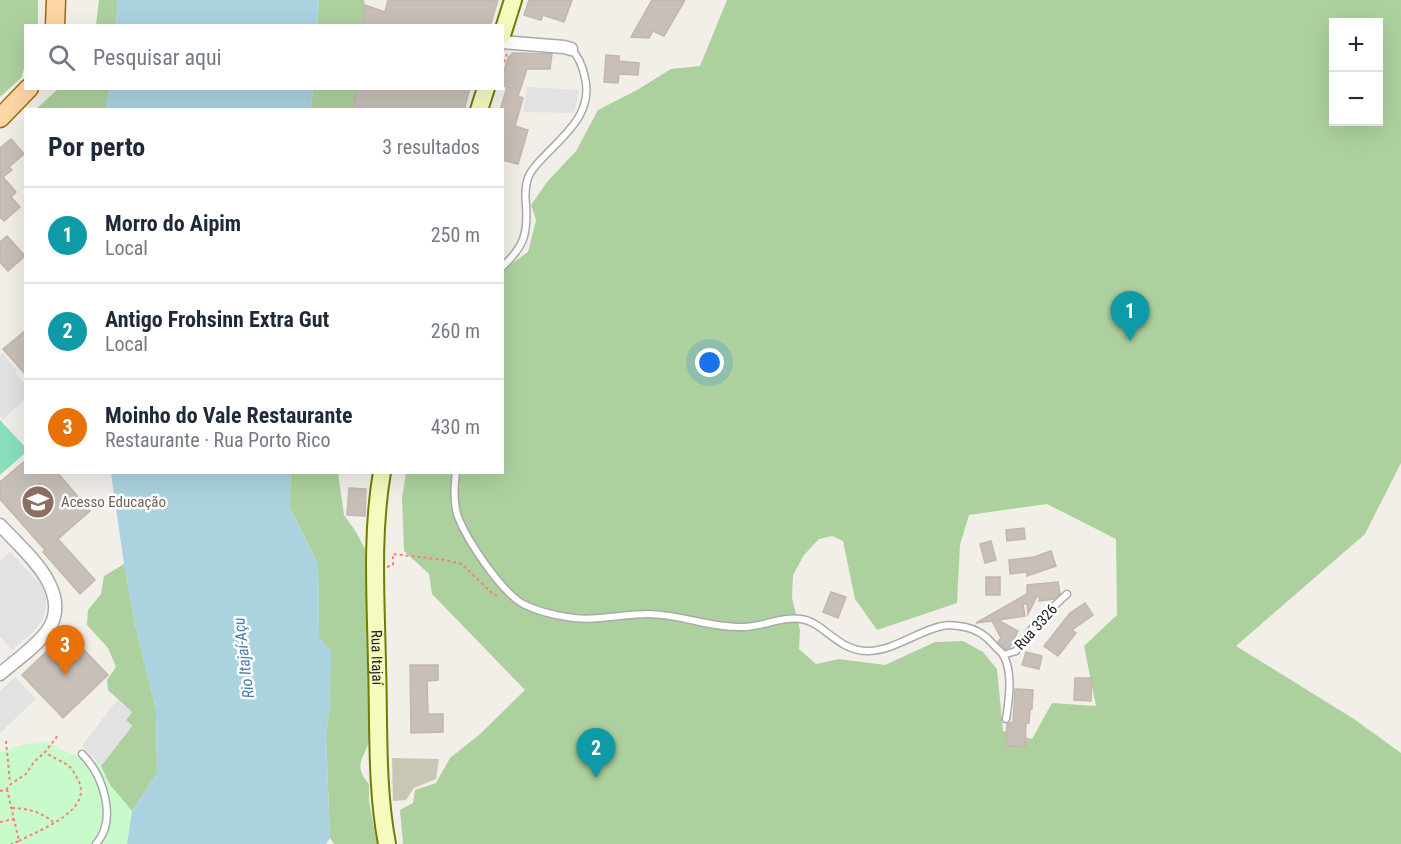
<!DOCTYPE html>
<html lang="pt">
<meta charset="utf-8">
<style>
:root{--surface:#fff;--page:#f2f2f3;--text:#1f2937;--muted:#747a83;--line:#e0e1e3;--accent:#1a73e8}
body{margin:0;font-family:"Roboto Condensed",sans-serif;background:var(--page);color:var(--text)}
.controls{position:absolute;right:18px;top:18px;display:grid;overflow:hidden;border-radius:0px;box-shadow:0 6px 24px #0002}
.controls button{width:54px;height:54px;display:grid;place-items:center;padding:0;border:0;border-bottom:2px solid var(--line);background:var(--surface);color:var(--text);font:30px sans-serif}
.you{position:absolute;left:710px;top:363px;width:21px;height:21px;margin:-15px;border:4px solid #fff;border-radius:50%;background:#1a73e8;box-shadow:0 0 0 9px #1a73e833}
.badge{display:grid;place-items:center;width:39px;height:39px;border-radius:50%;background:var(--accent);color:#fff;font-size:20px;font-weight:700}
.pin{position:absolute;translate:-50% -50px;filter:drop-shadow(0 2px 3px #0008)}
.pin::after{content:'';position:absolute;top:32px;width:21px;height:18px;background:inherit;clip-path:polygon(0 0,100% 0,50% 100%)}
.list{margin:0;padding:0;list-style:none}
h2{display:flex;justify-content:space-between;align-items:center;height:78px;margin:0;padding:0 24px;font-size:26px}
h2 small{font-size:20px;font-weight:400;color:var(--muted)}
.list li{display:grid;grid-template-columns:39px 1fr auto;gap:18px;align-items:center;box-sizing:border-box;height:96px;padding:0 24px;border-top:2px solid var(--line)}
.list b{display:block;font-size:22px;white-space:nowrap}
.list p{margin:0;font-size:20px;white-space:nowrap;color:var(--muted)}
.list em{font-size:20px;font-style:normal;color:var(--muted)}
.icon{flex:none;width:33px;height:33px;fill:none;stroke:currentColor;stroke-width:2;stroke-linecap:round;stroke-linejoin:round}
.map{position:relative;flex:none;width:1401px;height:844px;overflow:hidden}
.search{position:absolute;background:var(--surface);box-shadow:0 6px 24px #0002;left:24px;top:24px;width:480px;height:66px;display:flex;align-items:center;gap:15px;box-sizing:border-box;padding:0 21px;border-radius:0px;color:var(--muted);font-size:22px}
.panel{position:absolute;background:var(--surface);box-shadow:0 6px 24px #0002;left:24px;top:108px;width:480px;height:366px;border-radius:0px}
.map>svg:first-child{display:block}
</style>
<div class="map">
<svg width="1401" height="844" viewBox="0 0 1401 844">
<rect width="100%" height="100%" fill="#f2efe9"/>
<!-- construction -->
<polygon fill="#c7c7b4" points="392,758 439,759 436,779 414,788 406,800 393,801"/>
<!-- forest -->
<g fill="#add19e" fill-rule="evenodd">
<polygon points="0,0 38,0 38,25 26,26 25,66 21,78 0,97"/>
<polygon points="99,0 118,0 116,25 96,25"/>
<polygon points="319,0 364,0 365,5 363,25 317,26"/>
<path d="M727,0H1401V463L1365,534L1236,646L1354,719L1401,753V844H403L400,810L413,803L415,790L436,783L450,758L480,734L525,690L432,594L429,574L404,551L402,498L406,473L502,472L503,270L528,252L536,220L531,205L547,182L576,151L598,110L637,90L671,69L700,66ZM1334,22H1378V122H1334ZM1047,504L1116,539L1117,615L1084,646L1096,706L1052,703L1032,739L1003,731L997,669L983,652L963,641L935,642L885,665L839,659L816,664L799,649L800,630L792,598L793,575L804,555L819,539L832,536L843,541L855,599L877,630L957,603L960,545L969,515Z"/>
<polygon points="58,89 109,89 106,109 35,110"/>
<polygon points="313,89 356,89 354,109 311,110"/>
<path d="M291,473H338L344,515L356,532L365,549L370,735C368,757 350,762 369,784V801L377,844H334L330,838L326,736L330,703L319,637L318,564L289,505Z"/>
<polygon points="124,564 135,624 156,710 157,774 132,811 110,785 101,766 132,726 126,720 132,712 108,690 107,680 116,667 108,648 87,625 88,610 101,594 104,576"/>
</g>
<!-- park -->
<polygon fill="#c8facc" points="45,742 85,760 98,762 110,785 132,811 127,844 0,844 0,752 25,744"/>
<!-- pitch -->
<polygon fill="#88e0be" points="0,420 26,448 25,453 0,475"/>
<!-- parking -->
<g fill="#e2e2e2">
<polygon points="527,87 579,90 574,113 523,112"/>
<polygon points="2,353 17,370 15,373 26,385 25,400 3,419 0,416 0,354"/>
<polygon points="10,552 41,585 46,597 46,607 43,620 34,631 12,650 0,636 0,561"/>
<polygon points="15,677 36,699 0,733 0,691"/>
<polygon points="117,700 132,712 126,720 132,726 101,766 82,746"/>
</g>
<!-- water -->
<g fill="#aad3df">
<polygon points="118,0 319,0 317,25 116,25"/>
<polygon points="109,89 109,88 313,89 311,109 106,109"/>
<polygon points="111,473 291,473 289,505 318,564 319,637 331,651 330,703 326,736 330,838 326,844 127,844 132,811 157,774 156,710 135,624 124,564"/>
</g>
<!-- building -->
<g fill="#c7bfb8" stroke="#c4b6ab" stroke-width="1.5">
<polygon points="388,0 498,0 490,26 363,26 365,5 385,12"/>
<polygon points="529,0 572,0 564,22 543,15 541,20 524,15"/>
<polygon points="652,0 685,0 664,36 653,31 649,38 631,37"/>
<polygon points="513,53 552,54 550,69 527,69 518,96 523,98 515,126 528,130 518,164 502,160 502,110 500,110 507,87 502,86 502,77 508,58"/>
<polygon points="606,55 619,56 619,61 639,63 638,75 619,74 618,83 604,82"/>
<polygon points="356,88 470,88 464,110 354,110"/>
<polygon points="11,139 24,154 9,167 12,170 3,177 16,192 11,197 20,207 4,221 0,217 0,148"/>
<polygon points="7,236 25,256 8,271 0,262 0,242"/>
<polygon points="26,330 26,375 3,349"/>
<polygon points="26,460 26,472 57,472 90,511 58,539 95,580 80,594 43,552 45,550 0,499 0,482"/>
<polygon points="349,488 366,489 365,516 347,515"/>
<polygon points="1024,528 1025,539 1007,541 1006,530"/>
<polygon points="991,541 996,560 985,563 980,544"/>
<polygon points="1051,551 1056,566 1027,576 1027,572 1010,574 1009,560 1034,557"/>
<rect x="986" y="577" width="14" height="18"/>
<polygon points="1058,582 1060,594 1054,599 1039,601 1040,598 1037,596 1028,614 1027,604 1023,604 1025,616 998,620 1018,631 1010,647 1005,649 998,642 1001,638 992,621 976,623 1027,594 1027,585"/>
<polygon points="831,592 846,597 838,618 823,612"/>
<polygon points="1085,603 1093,615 1072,630 1076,633 1058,656 1044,646 1070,613"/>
<polygon points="67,632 108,675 63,718 22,675"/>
<polygon points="1026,652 1042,656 1039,669 1022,665"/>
<polygon points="410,665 438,665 438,680 427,681 428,714 443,714 443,732 411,733"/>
<polygon points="1075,678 1092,678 1091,701 1074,700"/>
<polygon points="1015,689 1033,690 1032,709 1030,709 1029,723 1026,723 1025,747 1006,746 1007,724 1013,722"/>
</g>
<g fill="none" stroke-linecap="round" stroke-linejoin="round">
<!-- service casing -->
<g stroke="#a9a9a9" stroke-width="9">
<g id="service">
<path d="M502,267C524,247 528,234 526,205C525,196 525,187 528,178C530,172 534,168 538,163C560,138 594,116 585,78C583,67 579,57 571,49"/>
<path d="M456,472C454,487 453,503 458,517C468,542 501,591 523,604C535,610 554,615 567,617C593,622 622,614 648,614C680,614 710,628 743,627C762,627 782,616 801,619C824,622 838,652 869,651C895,650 918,631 942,626C949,624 958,626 965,627C975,629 985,635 992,643C995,647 1001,651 1004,656C1013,675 1009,699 1006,719"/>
<polyline points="1003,655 1016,651 1037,622 1067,594"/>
<path d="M82,754C103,775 118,819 96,844"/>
</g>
</g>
<!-- minor casing -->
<g stroke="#a9a9a9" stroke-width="15">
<g id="minor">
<polyline points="502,42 564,47 571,49"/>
<path d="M0,525C24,551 74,591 48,630C36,647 16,660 0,674"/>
</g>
</g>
<!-- secondary casing -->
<g stroke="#707d05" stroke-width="20">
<g id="secondary">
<polyline points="502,35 513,0"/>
<polyline points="479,110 486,88"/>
<path id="s1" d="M382,472C371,536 376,601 377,665C379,724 376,786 387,844"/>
</g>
</g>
<!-- primary casing -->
<g stroke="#a06b00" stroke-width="21">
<g id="primary">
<polyline points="55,26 56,0"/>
<polyline points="0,118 29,88"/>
</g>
</g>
<!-- path -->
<g stroke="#fa8072" stroke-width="2" stroke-dasharray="3 3" stroke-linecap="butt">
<polyline points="502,68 507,54"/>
<polyline points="387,567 393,565 393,554 445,560 462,564 493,594 500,597"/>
<polyline points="6,741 10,783"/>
<polyline points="7,789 19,841 11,844"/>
<polyline points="0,791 7,789 11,784 26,774 34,762 45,752 59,734"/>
<path d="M12,808C27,808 41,812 53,822"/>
<polyline points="0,822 14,819"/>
<path d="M19,841C41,829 96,810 77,778C75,774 72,769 69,766C62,761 53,758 45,752"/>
</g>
<!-- service -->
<use href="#service" stroke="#fff" stroke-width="6"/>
<!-- minor -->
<use href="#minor" stroke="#fff" stroke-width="12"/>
<!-- secondary -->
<use href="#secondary" stroke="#f7fabf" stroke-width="16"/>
<!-- primary -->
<use href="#primary" stroke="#fcd6a4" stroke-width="18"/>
</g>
<!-- icons -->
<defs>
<g id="school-disc" transform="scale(1.725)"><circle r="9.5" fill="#8d6e63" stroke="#fff"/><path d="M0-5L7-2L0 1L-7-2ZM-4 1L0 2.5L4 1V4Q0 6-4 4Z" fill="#fff"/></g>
</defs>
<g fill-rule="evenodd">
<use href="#school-disc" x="38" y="502"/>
</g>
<g text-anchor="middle" stroke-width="5" stroke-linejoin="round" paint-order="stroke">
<!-- education labels -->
<g font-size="15" fill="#785e54" stroke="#fff" text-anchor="start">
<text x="61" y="507">Acesso Educação</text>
</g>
<!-- street labels -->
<g font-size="15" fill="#222" stroke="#fff">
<text transform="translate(1036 627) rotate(-48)" y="5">Rua 3326</text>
<text dy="5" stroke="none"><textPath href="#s1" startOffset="186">Rua Itajaí</textPath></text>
</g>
<!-- water labels -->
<g font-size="16" font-style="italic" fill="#4a7aab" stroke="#fff">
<text transform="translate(243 658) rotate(-97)" y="6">Rio Itajaí-Açu</text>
</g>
</g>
</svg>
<div class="controls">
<button>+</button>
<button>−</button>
</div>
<div class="you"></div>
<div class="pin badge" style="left:1130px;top:341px;background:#0f9aa8">1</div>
<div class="pin badge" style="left:596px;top:778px;background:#0f9aa8">2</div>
<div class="pin badge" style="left:65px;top:675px;background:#e8710a">3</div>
<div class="search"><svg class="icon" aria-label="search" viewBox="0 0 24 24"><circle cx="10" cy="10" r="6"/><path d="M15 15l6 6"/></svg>Pesquisar aqui</div>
<section class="panel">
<h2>Por perto<small>3 resultados</small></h2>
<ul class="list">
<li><span class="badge" style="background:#0f9aa8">1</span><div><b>Morro do Aipim</b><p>Local</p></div><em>250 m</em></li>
<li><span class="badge" style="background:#0f9aa8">2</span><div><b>Antigo Frohsinn Extra Gut</b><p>Local</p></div><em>260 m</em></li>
<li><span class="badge" style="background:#e8710a">3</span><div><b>Moinho do Vale Restaurante</b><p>Restaurante · Rua Porto Rico</p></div><em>430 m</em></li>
</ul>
</section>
</div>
